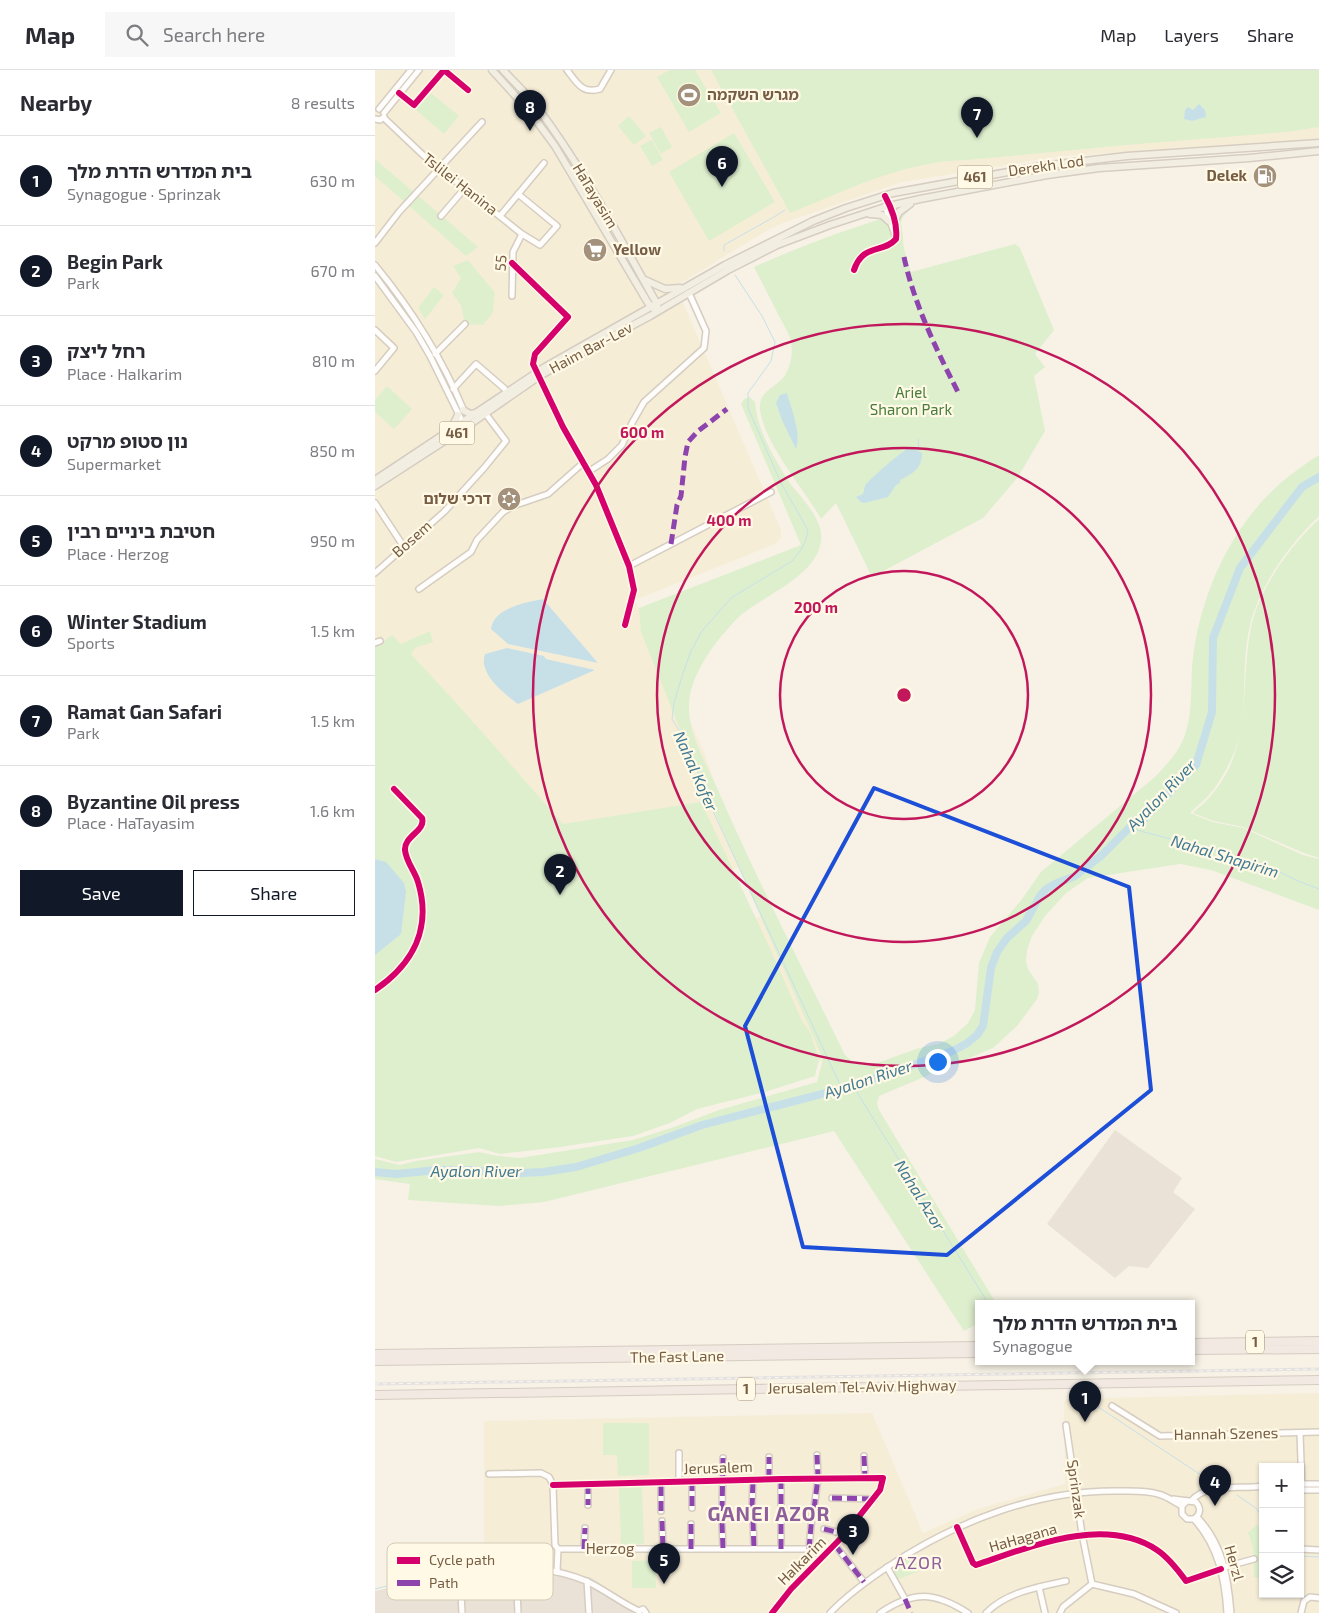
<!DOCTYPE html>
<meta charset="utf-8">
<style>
:root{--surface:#fff;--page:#f7f7f7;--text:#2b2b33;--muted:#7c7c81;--line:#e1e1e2;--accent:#111827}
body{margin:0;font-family:"Exo 2","Noto Sans Hebrew",sans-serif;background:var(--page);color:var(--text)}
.controls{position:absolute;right:15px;bottom:15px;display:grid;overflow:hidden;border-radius:0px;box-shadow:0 1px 4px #0004}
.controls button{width:45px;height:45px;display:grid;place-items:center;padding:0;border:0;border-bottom:1px solid var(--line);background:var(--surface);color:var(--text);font:25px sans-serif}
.you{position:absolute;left:562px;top:991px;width:18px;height:18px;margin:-12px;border:4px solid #fff;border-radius:50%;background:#1a73e8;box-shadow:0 0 0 8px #1a73e833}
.badge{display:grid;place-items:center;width:32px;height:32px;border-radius:50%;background:var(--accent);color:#fff;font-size:16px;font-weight:700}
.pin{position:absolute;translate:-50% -41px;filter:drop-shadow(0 1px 2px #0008)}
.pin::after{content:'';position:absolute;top:26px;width:18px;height:15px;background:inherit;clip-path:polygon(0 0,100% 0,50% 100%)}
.popup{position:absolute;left:600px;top:1230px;width:220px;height:65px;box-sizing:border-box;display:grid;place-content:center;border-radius:0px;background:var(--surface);filter:drop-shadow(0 1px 4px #0005);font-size:16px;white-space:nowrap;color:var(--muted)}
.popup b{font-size:19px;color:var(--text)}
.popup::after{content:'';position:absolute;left:50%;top:100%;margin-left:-10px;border:10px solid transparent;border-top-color:var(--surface)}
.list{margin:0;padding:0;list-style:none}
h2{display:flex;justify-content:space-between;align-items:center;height:65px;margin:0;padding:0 20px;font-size:21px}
h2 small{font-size:16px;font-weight:400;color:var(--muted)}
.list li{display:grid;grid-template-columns:32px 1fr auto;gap:15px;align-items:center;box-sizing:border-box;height:90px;padding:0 20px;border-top:1px solid var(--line)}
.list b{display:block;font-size:19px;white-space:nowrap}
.list p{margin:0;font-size:16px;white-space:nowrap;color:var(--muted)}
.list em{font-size:16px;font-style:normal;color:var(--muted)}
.actions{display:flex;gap:10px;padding:15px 20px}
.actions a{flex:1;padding:11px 0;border:1px solid var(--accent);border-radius:0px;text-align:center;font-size:18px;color:var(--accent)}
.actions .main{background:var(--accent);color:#fff}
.icon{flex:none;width:28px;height:28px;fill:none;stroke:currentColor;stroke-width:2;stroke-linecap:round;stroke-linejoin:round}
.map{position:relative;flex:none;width:944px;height:1543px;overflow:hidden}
header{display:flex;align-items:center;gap:30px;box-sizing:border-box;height:70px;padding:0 25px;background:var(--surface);border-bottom:1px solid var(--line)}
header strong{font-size:24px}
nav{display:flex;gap:28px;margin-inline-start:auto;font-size:18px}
.search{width:350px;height:45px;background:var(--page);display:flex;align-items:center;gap:12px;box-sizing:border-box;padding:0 18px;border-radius:0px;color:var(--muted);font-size:19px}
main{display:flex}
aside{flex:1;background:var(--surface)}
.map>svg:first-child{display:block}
</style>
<header>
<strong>Map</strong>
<div class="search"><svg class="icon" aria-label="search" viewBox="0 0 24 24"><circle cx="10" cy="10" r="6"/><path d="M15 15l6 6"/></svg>Search here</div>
<nav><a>Map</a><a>Layers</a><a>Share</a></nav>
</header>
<main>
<aside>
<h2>Nearby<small>8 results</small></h2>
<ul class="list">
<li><span class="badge">1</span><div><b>בית המדרש הדרת מלך</b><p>Synagogue · Sprinzak</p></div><em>630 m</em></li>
<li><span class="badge">2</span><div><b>Begin Park</b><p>Park</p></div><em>670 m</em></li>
<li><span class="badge">3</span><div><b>רחל ליצק</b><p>Place · HaIkarim</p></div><em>810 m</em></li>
<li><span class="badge">4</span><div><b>נון סטופ מרקט</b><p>Supermarket</p></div><em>850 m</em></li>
<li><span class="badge">5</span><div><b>חטיבת ביניים רבין</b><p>Place · Herzog</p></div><em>950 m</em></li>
<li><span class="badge">6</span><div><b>Winter Stadium</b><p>Sports</p></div><em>1.5 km</em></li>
<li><span class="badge">7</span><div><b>Ramat Gan Safari</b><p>Park</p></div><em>1.5 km</em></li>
<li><span class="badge">8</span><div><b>Byzantine Oil press</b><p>Place · HaTayasim</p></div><em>1.6 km</em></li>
</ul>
<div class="actions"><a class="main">Save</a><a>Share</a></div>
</aside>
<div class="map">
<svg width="944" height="1543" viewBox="0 0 944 1543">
<rect width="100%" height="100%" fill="#f7f2e5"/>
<!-- residential -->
<g fill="#f6edd7" fill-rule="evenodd">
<polygon points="0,0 944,0 944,71 687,86 527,112 408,153 391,161 301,216 406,460 406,468 400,474 260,530 328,680 356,758 377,795 354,800 376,850 397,842 464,987 350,1014 0,1081"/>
<path d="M944,1323V1543H268L217,1508L135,1495L109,1496V1351L497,1343L548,1463L603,1439L690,1414L689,1332L691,1329ZM888,1397H925V1524H888Z"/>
</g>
<!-- industrial -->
<g fill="#eae2d7">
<polygon points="740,1060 807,1108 798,1122 820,1139 773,1198 754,1196 740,1208 672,1154"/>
<polygon points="135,1495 158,1495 217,1508 268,1543 0,1543 0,1521 109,1496"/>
</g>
<!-- green -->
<g fill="#deefce">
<polygon points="295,0 320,0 346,43 314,62 282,7"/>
<path d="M336,0H944V57L912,62L751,75L592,90C529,91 472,120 415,143Z"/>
<polygon points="56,23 84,46 69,64 41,40"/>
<polygon points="254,46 271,66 259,75 243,56"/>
<polygon points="286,57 297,77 286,84 274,63"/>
<polygon points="359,63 400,132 334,171 294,102"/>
<polygon points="277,70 288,90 277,96 265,76"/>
<polygon points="0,89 103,177 91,186 0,106"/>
<path d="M535,140C521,151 528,154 528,168C528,179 532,190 536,202L640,174L645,178L679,260L660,284L670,297L659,306L670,361L643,407L608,448L497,507L461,433L446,449C428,417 390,375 385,340C383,322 398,319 408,308C416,298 419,280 415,268C412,260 407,252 403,244C395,228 387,213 379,197C430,174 481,156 535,140Z"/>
<polygon points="93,190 120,223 118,242 108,255 90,254 86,235 77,223 86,208 78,196"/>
<polygon points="59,217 69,225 50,249 43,238"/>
<polygon points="12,316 37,339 19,359 0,342 0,330"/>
<path d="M375,327L380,332C382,360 398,385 412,409C424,427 449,447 446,471C442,505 392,524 367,544C359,551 351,561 344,569C330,587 315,611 314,634C312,662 332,695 343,720C382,810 427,897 470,985L479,993L494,996L541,979L563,974L579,966L593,953L600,940L604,893L615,867L647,829L666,802L781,706C791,695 802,684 808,670C820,642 814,609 819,580C828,521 855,461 899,419C913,406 928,395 944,385V446C915,474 887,512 876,551C867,584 871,619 867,653C864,675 854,697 841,716C834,727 824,734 815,743L838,752L868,758L928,785L944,789V840L836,800L805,794L713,808L691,823L670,846L657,866L652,880L651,891L653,899L663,914L664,923L662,929L642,956L618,978L504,1026L502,1033L504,1040L621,1233H604V1253L589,1261L459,1061L169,1132L124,1136L33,1130L35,1114L0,1109V1089L25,1095L41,1091L104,1082L123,1086L145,1088L258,1070L299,1057L344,1040L442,1012L448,989L323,704L266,562L264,538L426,475L366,334L369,329Z"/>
<path d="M944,449V788L929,783L868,757L839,751L818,743C822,738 828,735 832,730C881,678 863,616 877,553C886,516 916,475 944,449Z"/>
<polygon points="55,561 58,572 40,578 36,584 84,636 188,754 326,732 394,876 427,951 435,962 444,989 440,1006 390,1022 322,1039 295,1053 258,1066 185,1077 125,1084 104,1078 21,1092 0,1086 0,575 5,574 17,565 26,574"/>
<polygon points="228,1353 274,1353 274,1405 243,1406 242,1385 228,1385"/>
<polygon points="267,1417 269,1474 246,1475 244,1418"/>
<polygon points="882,1454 888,1464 888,1509 879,1507 878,1477 873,1463"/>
<polygon points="538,1485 544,1501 522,1510 516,1499"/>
<polygon points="280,1490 281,1518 257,1518 257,1491"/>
</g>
<!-- water -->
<g fill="#c7e0e8">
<polygon points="824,34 830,40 831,47 817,51 809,49 810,40 813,37 818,40"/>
<path d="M412,323C416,338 427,365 421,379L407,350L401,333L405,325Z"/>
<path d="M536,377L547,383C547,399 537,404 525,410V413L521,415L513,427L489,433L486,432L481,427L488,424C489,422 489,419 490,416C492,411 529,379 536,377Z"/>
<path d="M168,529L223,593L133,574L116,559C118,538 152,532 168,529Z"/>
<path d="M132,578L169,586L171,589L220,600L143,634C130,624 103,604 110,584Z"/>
<polygon points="0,789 11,792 29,813 31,822 26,864 0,885"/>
</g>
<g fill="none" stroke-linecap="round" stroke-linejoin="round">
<!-- stream -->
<g stroke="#c7e0e8" stroke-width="1">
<polyline points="349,181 349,175 399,147 410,140"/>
<path d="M360,205L387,246L400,272L396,291L373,323V338L406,413L433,460C431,473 426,481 417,491L356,528L327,561L316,581L308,603L299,633L297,649L313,674L331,726L467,1019"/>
<polyline points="543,369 544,380"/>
<polyline points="754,758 886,793 923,811 944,819"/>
<polyline points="478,1016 613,1233"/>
<polyline points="699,1321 832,1409"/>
<polyline points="862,1425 882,1439 888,1450"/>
<polyline points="925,1486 944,1487"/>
<polyline points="0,1519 104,1492"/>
</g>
<!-- river -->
<polyline stroke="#c7e0e8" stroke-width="8" points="0,1102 21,1104 62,1100 95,1100 130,1104 168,1102 201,1097 264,1078 327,1055 478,1016 575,982 591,974 602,965 608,956 616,898 622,882 632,868 651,851 665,826 671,819 680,814 700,806 727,785 754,758 767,751 821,695 837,642 838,568 865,498 927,417 944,407"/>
<!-- minor casing -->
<g stroke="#d6cdc1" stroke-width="8">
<g id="minor">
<path d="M192,0C202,13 207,24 225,19L236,0"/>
<polyline points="24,23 39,35 69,0 93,20"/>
<polyline points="4,39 36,0"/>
<polyline points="9,43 44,0"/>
<polyline points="9,48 48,85 147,164 165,175 182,156 143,124"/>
<polyline points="0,49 5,50 9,47"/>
<polyline points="510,136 520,165"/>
<polyline points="66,146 90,118"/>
<polyline points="125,146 169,93"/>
<polyline points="0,173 24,142 107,52"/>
<polyline points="137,193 193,247 160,284 158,294 188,357 221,415 254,496 259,520 250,555"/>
<path d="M0,195C37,240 67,288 89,341"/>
<path d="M479,200C488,173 508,184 521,169C523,154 517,139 510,126"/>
<polyline points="0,206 41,262 55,286 89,355"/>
<polyline points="137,226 138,182 147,164"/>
<polyline points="0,260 19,278 0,301"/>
<polyline points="60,284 90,254"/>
<polyline points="78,319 101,294 130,319"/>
<polyline points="213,402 233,389 247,375 257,353 269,332 329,278 331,261 314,223"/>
<polyline points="0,433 29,477"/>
<polyline points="254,496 396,422"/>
<polyline points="0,503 69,442 109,398 131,371 110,343"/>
<polyline points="44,519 96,482 102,470 128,442 138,436 173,424 208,393"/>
<polyline points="0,573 5,571"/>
<polyline points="737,1336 785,1366 944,1362"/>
<polyline points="691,1355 707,1464 717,1514 759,1524 801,1543"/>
<polyline points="925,1363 927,1420"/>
<polyline points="489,1386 490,1408"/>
<polyline points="114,1404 166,1403 174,1407 178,1415 180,1475 183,1479 434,1479 449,1486"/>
<polyline points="394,1409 394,1387"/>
<polyline points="406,1409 406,1439"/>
<polyline points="317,1411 317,1438"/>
<polyline points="304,1412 304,1383"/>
<polyline points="213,1414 213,1435"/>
<polyline points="925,1414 944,1414"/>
<polyline points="178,1415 406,1409 508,1408 505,1420 470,1464 416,1519 397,1543"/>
<polyline points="926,1420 944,1420"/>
<polyline points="457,1428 499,1429"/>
<path d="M798,1429L821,1432C826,1438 826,1444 819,1449H812L807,1444V1436L812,1431"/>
<path d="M816,1431C834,1411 864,1420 888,1416"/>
<polyline points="377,1438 378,1410"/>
<polyline points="439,1439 443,1408 442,1385"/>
<polyline points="286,1441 286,1412"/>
<polyline points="347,1441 348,1388"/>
<path d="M822,1447C848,1474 853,1507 856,1543"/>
<path d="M819,1449C843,1476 850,1508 852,1543"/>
<polyline points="287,1451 288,1479"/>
<polyline points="378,1451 379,1479"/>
<polyline points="347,1453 348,1479"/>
<path d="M582,1457L598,1493L601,1495C655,1477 729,1445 782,1480C794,1488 803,1500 811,1511L846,1499"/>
<polyline points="449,1459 470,1464"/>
<polyline points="460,1475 489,1512"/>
<polyline points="209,1479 210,1458"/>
<polyline points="316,1479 316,1454"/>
<polyline points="406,1479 406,1451"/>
<polyline points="434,1479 437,1445"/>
<polyline points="925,1479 944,1480"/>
<polyline points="512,1497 530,1529"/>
<polyline points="850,1497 879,1489"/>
<polyline points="141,1498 143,1543"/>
<polyline points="182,1502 183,1479"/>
<polyline points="85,1506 87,1543"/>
<polyline points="212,1511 214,1543"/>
<polyline points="664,1517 670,1543"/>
<path d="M25,1525C53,1515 83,1504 113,1498C140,1493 185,1500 211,1511C229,1519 246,1533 264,1541"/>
<polyline points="264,1541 268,1539 271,1543"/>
<path d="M455,1543C473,1524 493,1510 514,1496C580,1452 662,1420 742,1421C755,1421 771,1420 783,1424C792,1426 799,1432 807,1436"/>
<path d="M505,1543C539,1520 560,1522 593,1543"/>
<path d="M611,1543C632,1522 663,1517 691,1511"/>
<polyline points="685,1543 688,1537 717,1514"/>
<polyline points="926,1543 929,1531 935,1527 944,1528"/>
</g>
</g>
<!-- major casing -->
<g stroke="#d6cdc2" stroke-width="9">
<g id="major">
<polyline points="117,0 155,42 180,76 273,233 279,239"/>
<path d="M128,0C139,12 152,24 162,37C208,98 244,167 282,234V238"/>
<polyline points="495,144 507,145 515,152"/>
<polyline points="520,150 524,142 535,134"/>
<polyline points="270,210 290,219 305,218"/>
<polyline points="88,340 95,344 102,343"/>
<polyline points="76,359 83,345"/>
<polyline points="0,410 170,297 350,195 438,151 471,138 518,123 666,96 752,86 944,73"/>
<polyline points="0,416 91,357 163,307 189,292 275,246 353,200 402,175 455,155 510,137 545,129 672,105 724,98 874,88 944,81"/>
</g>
</g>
<!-- highway casing -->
<g stroke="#d6cdc2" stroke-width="10">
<g id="highway">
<polyline points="816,1273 944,1271"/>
<polyline points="816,1280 944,1279"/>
<polyline points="0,1284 604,1276"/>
<polyline points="0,1291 604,1283"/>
<polyline points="0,1325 944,1310"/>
</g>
</g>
<!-- minor -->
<use href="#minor" stroke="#fefdfb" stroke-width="5"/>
<!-- major -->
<use href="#major" stroke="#f2efe2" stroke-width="6"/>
<!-- highway -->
<use href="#highway" stroke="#f1e9e2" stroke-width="8"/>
<!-- rail casing -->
<g stroke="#e4e1e3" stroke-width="3">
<polyline id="rail" points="0,1314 944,1299"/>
</g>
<!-- rail -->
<use href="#rail" stroke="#fff9e6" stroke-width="1" stroke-dasharray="4" stroke-linecap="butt"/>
<!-- quiet -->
<g stroke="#8e44ad" stroke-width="5" stroke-dasharray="10 5" stroke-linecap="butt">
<path d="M529,187C539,234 562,281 584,324"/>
<polyline points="296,474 302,435 306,426 310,387 313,372 323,361 352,339"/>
<polyline points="489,1386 490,1408"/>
<polyline points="394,1409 394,1387"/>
<polyline points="406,1409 406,1439"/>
<polyline points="317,1411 317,1438"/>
<polyline points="213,1414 213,1435"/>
<polyline points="457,1428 499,1429"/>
<polyline points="377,1438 378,1410"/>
<polyline points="439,1439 443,1408 442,1385"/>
<polyline points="286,1441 286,1412"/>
<polyline points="347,1441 348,1388"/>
<polyline points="287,1451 288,1479"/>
<polyline points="378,1451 379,1479"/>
<polyline points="347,1453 348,1479"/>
<polyline points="449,1459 470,1464"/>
<polyline points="460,1475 489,1512"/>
<polyline points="209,1479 210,1458"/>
<polyline points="316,1479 316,1454"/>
<polyline points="406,1479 406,1451"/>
<polyline points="434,1479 437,1445"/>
<polyline points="530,1529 536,1543"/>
</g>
<!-- cycleway casing -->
<g stroke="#fff9e6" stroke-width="9">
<g id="cycleway">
<polyline points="24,23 39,35 69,0 93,20"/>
<polyline points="137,193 193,247 160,284 158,294 188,357 221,415 254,496 259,520 250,555"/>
<path d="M479,200C488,173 508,184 521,169C523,154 517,139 510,126"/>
<path d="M0,920C38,894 57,858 43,812C40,801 31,792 30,780C29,766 51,761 47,748L19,719"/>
<polyline points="178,1415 406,1409 508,1408 505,1420 470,1464 416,1519 397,1543"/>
<path d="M582,1457L598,1493L601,1495C655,1477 729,1445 782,1480C794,1488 803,1500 811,1511L846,1499"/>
</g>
</g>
<!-- cycleway -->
<use href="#cycleway" stroke="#d6006c" stroke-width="6"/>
</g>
<!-- marked area -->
<path fill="none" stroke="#1d4ed8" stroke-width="4" stroke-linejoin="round" d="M499,718L754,817L776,1020L572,1185L428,1177L370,956Z"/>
<!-- distance rings -->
<g fill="none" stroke="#c2185b" stroke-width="2.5">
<circle cx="529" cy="625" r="124"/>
<circle cx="529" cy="625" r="247"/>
<circle cx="529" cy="625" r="371"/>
</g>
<!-- icons -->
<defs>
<g id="stadium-disc" transform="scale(1.25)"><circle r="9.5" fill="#a3917c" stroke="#fff9e6"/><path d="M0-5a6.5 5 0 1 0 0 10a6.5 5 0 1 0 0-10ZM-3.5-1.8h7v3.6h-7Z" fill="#fff"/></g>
<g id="fuel-disc" transform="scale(1.25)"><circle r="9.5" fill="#a3917c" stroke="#fff9e6"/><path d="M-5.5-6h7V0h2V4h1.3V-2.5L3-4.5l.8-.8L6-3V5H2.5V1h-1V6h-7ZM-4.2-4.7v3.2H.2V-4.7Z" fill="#fff"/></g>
<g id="supermarket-disc" transform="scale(1.25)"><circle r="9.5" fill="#a3917c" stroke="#fff9e6"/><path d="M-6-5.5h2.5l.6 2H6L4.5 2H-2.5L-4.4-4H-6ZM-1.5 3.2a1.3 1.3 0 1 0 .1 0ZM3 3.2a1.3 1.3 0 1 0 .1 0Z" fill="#fff"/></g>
<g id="synagogue-disc" transform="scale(1.25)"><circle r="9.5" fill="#a3917c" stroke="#fff9e6"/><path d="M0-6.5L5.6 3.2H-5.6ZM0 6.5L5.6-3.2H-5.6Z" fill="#fff"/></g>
</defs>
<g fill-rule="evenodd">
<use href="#stadium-disc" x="314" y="25"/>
<use href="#fuel-disc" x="890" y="106"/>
<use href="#supermarket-disc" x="220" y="180"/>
<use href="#synagogue-disc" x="134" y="429"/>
</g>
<g text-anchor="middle" stroke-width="4.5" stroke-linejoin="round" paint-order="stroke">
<!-- shield labels -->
<g fill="#fff9e6" stroke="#9f8c75" stroke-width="1">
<rect x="582.5" y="95.5" width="35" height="23" rx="4"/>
<rect x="64.5" y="351.5" width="35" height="23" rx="4"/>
<rect x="871" y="1260.5" width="18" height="23" rx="4"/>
<rect x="362" y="1307.5" width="18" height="23" rx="4"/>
</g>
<g font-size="14" font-weight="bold" fill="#765d44">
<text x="600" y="112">461</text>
<text x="82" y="368">461</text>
<text x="880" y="1277">1</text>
<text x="371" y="1324">1</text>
</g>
<!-- poi labels -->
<g font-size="15" font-weight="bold" fill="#765d44" stroke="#fff9e6" text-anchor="start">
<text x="332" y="30">מגרש השקמה</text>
<text x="872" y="111" text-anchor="end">Delek</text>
<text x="238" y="185">Yellow</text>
<text x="116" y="434" text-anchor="end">דרכי שלום</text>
</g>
<!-- street labels -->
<g font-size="15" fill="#765d44" stroke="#fff9e6">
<text transform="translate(671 96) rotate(-8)" y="5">Derekh Lod</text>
<text transform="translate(85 114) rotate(38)" y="5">Tslilei Hanina</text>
<text transform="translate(220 126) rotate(59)" y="5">HaTayasim</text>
<text transform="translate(126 193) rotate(-86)" y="5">55</text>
<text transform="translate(216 278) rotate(-28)" y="5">Haim Bar-Lev</text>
<text transform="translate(37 469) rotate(-42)" y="5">Bosem</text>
<text transform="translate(302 1287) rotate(-1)" y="5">The Fast Lane</text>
<text transform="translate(487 1317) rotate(-1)" y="5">Jerusalem Tel-Aviv Highway</text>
<text transform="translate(851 1364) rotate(-1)" y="5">Hannah Szenes</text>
<text transform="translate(343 1398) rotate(-2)" y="5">Jerusalem</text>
<text transform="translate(701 1419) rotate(82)" y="5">Sprinzak</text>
<text transform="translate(648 1468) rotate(-16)" y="5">HaHagana</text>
<text x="235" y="1484">Herzog</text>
<text transform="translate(427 1491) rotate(-45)" y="5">HaIkarim</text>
<text transform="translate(859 1493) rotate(74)" y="5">Herzl</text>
</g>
<!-- park labels -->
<g font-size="15" fill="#467d3b" stroke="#fff9e6">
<text x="536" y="328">Ariel<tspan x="536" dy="17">Sharon Park</tspan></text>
</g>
<!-- water labels -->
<g font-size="16" font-style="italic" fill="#3f7993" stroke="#fff9e6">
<text transform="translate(321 701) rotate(66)" y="6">Nahal Kofer</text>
<text transform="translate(786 725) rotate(-46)" y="6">Ayalon River</text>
<text transform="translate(850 786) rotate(17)" y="6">Nahal Shapirim</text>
<text transform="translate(493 1009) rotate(-18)" y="6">Ayalon River</text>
<text x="101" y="1107">Ayalon River</text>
<text transform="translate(545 1125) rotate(58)" y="6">Nahal Azor</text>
</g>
<!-- quarter labels -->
<g font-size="18" letter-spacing="1" fill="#8e5f9a" stroke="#fff9e6">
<text x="544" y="1499">AZOR</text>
</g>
<!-- district labels -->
<g font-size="20" font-weight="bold" letter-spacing="1" fill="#8e5f9a" stroke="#fff9e6">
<text x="394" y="1451">GANEI AZOR</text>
</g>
</g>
<!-- legend -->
<rect x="12" y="1473" width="166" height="57" rx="8" fill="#fff9e6" stroke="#d6cab5" stroke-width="1"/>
<rect x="22" y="1487" width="23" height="7" fill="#d6006c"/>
<rect x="22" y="1510" width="23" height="6" fill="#8e44ad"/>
<g font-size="14" fill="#765d44">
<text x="54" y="1495">Cycle path</text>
<text x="54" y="1518">Path</text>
</g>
<circle cx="529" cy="625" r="8" fill="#c2185b" stroke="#fff9e6" stroke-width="2.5"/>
<g font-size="15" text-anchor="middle" font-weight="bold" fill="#c2185b" stroke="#fff9e6" stroke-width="4.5" stroke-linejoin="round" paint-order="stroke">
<text x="267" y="368">600 m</text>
<text x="354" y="456">400 m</text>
<text x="441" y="543">200 m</text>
</g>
</svg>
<div class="controls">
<button>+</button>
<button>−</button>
<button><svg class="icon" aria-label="layers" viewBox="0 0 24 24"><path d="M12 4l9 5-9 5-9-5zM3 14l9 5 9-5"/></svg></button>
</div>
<div class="you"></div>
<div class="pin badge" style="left:710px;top:1352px">1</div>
<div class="popup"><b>בית המדרש הדרת מלך</b>Synagogue</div>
<div class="pin badge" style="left:185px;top:825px">2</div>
<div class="pin badge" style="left:478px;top:1485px">3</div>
<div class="pin badge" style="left:840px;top:1436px">4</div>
<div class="pin badge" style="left:289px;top:1514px">5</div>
<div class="pin badge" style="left:347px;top:117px">6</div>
<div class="pin badge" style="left:602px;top:68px">7</div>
<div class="pin badge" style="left:155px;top:61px">8</div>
</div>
</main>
